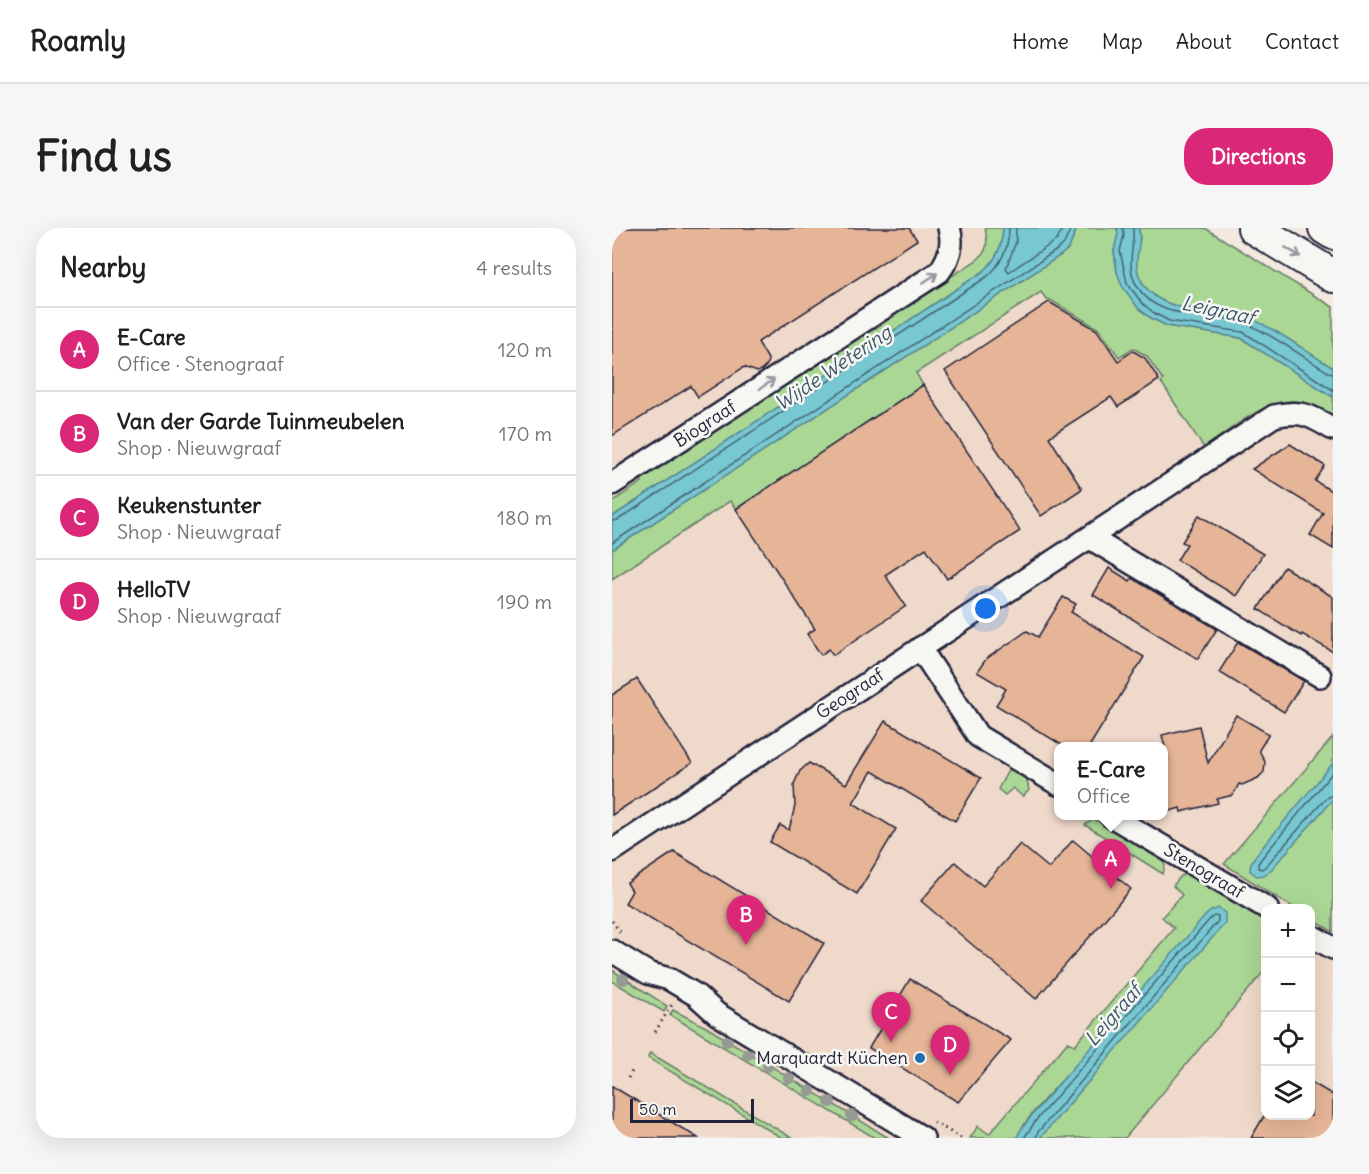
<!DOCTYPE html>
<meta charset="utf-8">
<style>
:root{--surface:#fff;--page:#f6f6f6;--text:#202124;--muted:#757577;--line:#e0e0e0;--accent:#db2777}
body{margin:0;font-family:Delius,sans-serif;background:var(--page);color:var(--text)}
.controls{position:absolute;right:18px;bottom:18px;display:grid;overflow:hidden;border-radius:12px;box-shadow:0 6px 24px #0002}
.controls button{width:54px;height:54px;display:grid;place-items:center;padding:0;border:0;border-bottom:2px solid var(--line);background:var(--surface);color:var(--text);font:30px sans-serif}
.scale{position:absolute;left:18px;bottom:15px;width:124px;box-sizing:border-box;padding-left:6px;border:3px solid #22223b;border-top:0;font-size:16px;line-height:21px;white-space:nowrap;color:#22223b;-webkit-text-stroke:4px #f6f6f2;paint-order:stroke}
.you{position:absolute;left:374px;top:381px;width:21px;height:21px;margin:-15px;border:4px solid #fff;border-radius:50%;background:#1a73e8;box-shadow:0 0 0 9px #1a73e833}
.badge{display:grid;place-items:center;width:39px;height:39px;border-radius:50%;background:var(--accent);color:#fff;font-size:20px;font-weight:700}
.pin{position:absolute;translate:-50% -50px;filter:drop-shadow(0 2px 3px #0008)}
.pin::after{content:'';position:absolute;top:32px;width:21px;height:18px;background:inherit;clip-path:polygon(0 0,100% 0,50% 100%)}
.popup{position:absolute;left:442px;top:514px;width:114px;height:78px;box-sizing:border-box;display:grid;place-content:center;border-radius:12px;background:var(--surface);filter:drop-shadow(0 2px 4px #0005);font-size:20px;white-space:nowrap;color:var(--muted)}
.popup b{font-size:22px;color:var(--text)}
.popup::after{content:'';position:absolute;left:50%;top:100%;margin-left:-12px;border:12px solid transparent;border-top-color:var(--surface)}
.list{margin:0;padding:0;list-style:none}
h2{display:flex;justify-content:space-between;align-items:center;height:78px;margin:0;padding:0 24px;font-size:26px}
h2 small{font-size:20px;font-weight:400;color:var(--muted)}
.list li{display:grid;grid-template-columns:39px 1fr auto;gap:18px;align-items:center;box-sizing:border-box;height:84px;padding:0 24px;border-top:2px solid var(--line)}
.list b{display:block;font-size:22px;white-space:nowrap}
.list p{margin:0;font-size:20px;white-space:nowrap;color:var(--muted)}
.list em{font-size:20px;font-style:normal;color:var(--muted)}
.icon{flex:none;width:33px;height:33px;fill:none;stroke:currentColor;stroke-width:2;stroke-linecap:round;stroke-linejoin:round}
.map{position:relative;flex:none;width:721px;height:910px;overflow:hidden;border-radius:24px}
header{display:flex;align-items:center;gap:36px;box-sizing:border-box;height:84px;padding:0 30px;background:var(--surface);border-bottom:2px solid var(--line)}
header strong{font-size:28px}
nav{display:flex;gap:33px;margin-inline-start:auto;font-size:21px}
.intro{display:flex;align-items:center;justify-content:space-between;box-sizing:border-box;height:144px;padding:0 36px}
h1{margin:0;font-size:42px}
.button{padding:15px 27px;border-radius:24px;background:var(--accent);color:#fff;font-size:21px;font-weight:700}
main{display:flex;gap:36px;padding:0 36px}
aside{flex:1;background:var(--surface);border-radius:24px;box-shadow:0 6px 24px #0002}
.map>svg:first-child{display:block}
</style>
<header>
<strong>Roamly</strong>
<nav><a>Home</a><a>Map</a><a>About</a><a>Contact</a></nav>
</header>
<div class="intro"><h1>Find us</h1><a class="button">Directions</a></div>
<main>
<aside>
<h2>Nearby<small>4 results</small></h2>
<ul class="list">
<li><span class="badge">A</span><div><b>E-Care</b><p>Office · Stenograaf</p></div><em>120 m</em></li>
<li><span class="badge">B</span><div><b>Van der Garde Tuinmeubelen</b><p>Shop · Nieuwgraaf</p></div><em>170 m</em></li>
<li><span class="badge">C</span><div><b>Keukenstunter</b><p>Shop · Nieuwgraaf</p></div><em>180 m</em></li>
<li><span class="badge">D</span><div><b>HelloTV</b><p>Shop · Nieuwgraaf</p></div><em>190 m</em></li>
</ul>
</aside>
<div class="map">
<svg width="721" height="910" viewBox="0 0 721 910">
<rect width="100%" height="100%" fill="#f3e9e0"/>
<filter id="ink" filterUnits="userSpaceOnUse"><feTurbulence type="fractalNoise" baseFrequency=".0167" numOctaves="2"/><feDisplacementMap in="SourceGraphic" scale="12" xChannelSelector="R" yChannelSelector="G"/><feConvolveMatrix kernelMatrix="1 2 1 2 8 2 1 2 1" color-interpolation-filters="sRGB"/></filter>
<g filter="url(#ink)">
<!-- built -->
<path fill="#efd9ca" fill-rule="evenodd" d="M0,0H441L446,9L515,21L721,152V910H0ZM446,518H552V588H446ZM654,680H698V888H654Z"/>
<!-- green -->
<g fill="#abd795" stroke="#667c68" stroke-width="1.5">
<path d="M373,0H391C390,18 385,31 372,43L0,289V274L30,254L27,250L365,32C376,23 376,14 373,0Z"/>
<path d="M465,0H505L506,6L502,23L505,44L526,80L539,90L555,98L629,110L721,169V190C713,185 705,179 696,176C661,162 620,201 592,220L549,154L551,152L535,128L521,120L507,129L487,101L437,71L435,72L429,64L304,145L311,157L124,281L118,273L0,351V322L449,27L457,20Z"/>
<path d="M526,0H593L721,79V140L638,91L628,87C591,82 530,85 524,36C523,24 531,10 526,0Z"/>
<polygon points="721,509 721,543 680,584 721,559 721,704 699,690 698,680 682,680 612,636"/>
<polygon points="398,539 415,552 417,562 411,569 401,560 393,567 386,561"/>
<polygon points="482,591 549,630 553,637 551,646 473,597"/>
<path d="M578,645L653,691V742L513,910H428L492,835L463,838C447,857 413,888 405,910H358L366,898L377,906L456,814L463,817L562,700L550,689L570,667L561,658L569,648Z"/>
<polygon points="0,742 55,778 52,784 0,753"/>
<polygon points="61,782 94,799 277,910 263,910 58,787"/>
<polygon points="38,825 180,910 170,910 36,830"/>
</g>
<!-- water -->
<g fill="#78c8d1" stroke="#568695" stroke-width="1.5">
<path d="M391,0H465L457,20L449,27L0,322V289L372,43C385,31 390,18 391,0Z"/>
<path d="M505,0H526C533,14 516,35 532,57C553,87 593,79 625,86C654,93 695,124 721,140V169L629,110L555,98L539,90L526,80L510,58L505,44L502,23L506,6Z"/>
<polygon points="721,535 721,571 658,643 652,647 645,648 638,643 639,635 644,627"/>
<polygon points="607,680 613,685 613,695 428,910 405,910 408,903 420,887 594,687 599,683"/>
</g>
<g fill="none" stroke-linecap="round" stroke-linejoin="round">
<!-- shore -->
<g stroke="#446477" stroke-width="1.5">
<polyline points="404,0 404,14 394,40 397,44 445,12 451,0"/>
<polyline points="511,0 512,7 508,23 515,55 530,75 542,85 557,93 631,104 721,162"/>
<path d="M521,0C523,20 513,38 525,58C548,97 598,81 633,95C662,107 689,128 716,144L721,145"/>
<path d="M0,293L6,292L376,48C390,35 397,20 397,0"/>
<polyline points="0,315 445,22 452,16 459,0"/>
<polyline points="721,544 649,631 646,636 646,640 650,641 654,638 714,570 721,567"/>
<polyline points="412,910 425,891 598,691 602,688 606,688 606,693 426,904 424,910"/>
</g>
</g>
<!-- building -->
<g fill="#e6b597" stroke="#22223b" stroke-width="1.5">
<polygon points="0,0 297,0 305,12 146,114 156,131 155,137 150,142 145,144 132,139 86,169 79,158 0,208"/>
<polygon points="437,74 485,102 506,133 521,123 533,130 547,152 506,179 499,169 437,209 470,261 429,288 333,143"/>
<polygon points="311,157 408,303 335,351 314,320 273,347 294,378 221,427 217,421 209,427 195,406 203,401 124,281"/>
<polygon points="678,216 713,238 703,253 721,264 721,321 698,307 711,285 640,241"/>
<polygon points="587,287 651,326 624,368 565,332 575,316 570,314"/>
<polygon points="672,339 721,369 721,424 690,406 689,408 646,381"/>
<polygon points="497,340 518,353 520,350 605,401 586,431 481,367"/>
<polygon points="451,369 464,376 459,384 532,429 477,519 453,519 384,477 394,461 365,444 374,431 415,403 426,409"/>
<polygon points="626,414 692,453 672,484 607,444"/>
<polygon points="25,451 80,535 0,587 0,467"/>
<polygon points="624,487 657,506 647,522 653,534 652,544 646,550 630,557 627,556 621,567 605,571 606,575 569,584 568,580 552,585 552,533 556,531 550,507 587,498 596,535"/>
<polygon points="273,493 369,550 343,593 260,543 241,575 284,601 245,666 158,614 168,597 177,602 183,578 182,556 188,543 197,535 234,556"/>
<polygon points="461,612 519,661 424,771 309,673 343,634 371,658 408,616 437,640"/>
<polygon points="62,624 212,715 177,773 13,675 20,663 15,655"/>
<polygon points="298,751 399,812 346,874 257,820"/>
<polygon points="699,854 721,867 721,910 639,910 652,888 699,888"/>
<polygon points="0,858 86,910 0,910"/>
</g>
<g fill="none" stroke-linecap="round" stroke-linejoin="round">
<!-- minor casing -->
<g stroke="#22223b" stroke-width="26">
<g id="minor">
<path d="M0,256L327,44C337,31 342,16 337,0"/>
<polyline points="478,310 708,448"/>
<polyline points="308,420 366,508 446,556"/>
<polyline points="499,588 655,680"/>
<path d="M0,623L662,188C689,182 698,187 721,201"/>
<polyline points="698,707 721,720"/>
<polyline points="0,723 36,745 57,751 84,767 105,786 311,910"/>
</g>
</g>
<!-- highway casing -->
<g stroke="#22223b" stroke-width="36">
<g id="highway">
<polyline points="642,0 721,48"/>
<polyline points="713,0 721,5"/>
</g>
</g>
<!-- path -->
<g stroke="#22223b" stroke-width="3" stroke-dasharray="1.5 4.5" stroke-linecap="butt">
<polyline points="0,693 9,705"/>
<polyline points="43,804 61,775"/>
<polyline points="16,850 20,843"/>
<polyline points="322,894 349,910"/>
</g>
<!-- minor -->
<use href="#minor" stroke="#f6f6f2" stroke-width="21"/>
<!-- highway -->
<use href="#highway" stroke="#f6f6f2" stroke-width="32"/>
</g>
<!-- trees -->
<g fill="#979994">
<circle cx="11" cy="751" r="6"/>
<circle cx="115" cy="813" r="6"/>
<circle cx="136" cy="826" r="6"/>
<circle cx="156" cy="838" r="6"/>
<circle cx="177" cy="850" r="6"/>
<circle cx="198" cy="863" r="6"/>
<circle cx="218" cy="874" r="6"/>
<circle cx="240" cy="888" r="6"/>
</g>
<!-- one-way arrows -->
<defs><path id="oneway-shaft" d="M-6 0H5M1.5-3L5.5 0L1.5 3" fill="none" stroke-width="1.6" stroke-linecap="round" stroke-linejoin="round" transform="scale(1.5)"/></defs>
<g stroke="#9797a0">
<use href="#oneway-shaft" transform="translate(681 24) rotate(31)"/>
<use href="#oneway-shaft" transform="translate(318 50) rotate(-33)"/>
<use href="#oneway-shaft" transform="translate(155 156) rotate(-33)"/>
</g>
</g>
<!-- markers -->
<circle fill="#1f6fb2" stroke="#f6f6f2" stroke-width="2" cx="308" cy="830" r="6"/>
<g text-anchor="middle" stroke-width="5" stroke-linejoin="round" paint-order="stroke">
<!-- street labels -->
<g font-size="18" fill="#22223b" stroke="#f6f6f2">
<text transform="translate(93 196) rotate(-33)" y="6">Biograaf</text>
<text transform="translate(238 466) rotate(-33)" y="6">Geograaf</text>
<text transform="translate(592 643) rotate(31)" y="6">Stenograaf</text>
</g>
<!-- poi labels -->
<g font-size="18" fill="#22223b" stroke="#f6f6f2" text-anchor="end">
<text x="296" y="836">Marquardt Küchen</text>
</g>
<!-- water labels -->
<g font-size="20" font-style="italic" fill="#3c5468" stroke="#f6f6f2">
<text transform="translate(606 82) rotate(12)" y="7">Leigraaf</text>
<text transform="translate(221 140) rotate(-34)" y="7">Wijde Wetering</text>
<text transform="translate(501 787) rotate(-49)" y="7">Leigraaf</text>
</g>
</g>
</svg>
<div class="controls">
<button>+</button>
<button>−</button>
<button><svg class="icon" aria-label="locate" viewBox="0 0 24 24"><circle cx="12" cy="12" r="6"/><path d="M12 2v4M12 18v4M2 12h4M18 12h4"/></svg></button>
<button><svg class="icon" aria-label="layers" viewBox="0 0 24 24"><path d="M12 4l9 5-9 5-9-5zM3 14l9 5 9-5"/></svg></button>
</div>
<div class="scale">50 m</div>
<div class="you"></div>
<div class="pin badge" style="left:499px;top:661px">A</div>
<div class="popup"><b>E-Care</b>Office</div>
<div class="pin badge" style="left:134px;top:717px">B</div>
<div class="pin badge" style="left:279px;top:814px">C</div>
<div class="pin badge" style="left:338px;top:847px">D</div>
</div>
</main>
